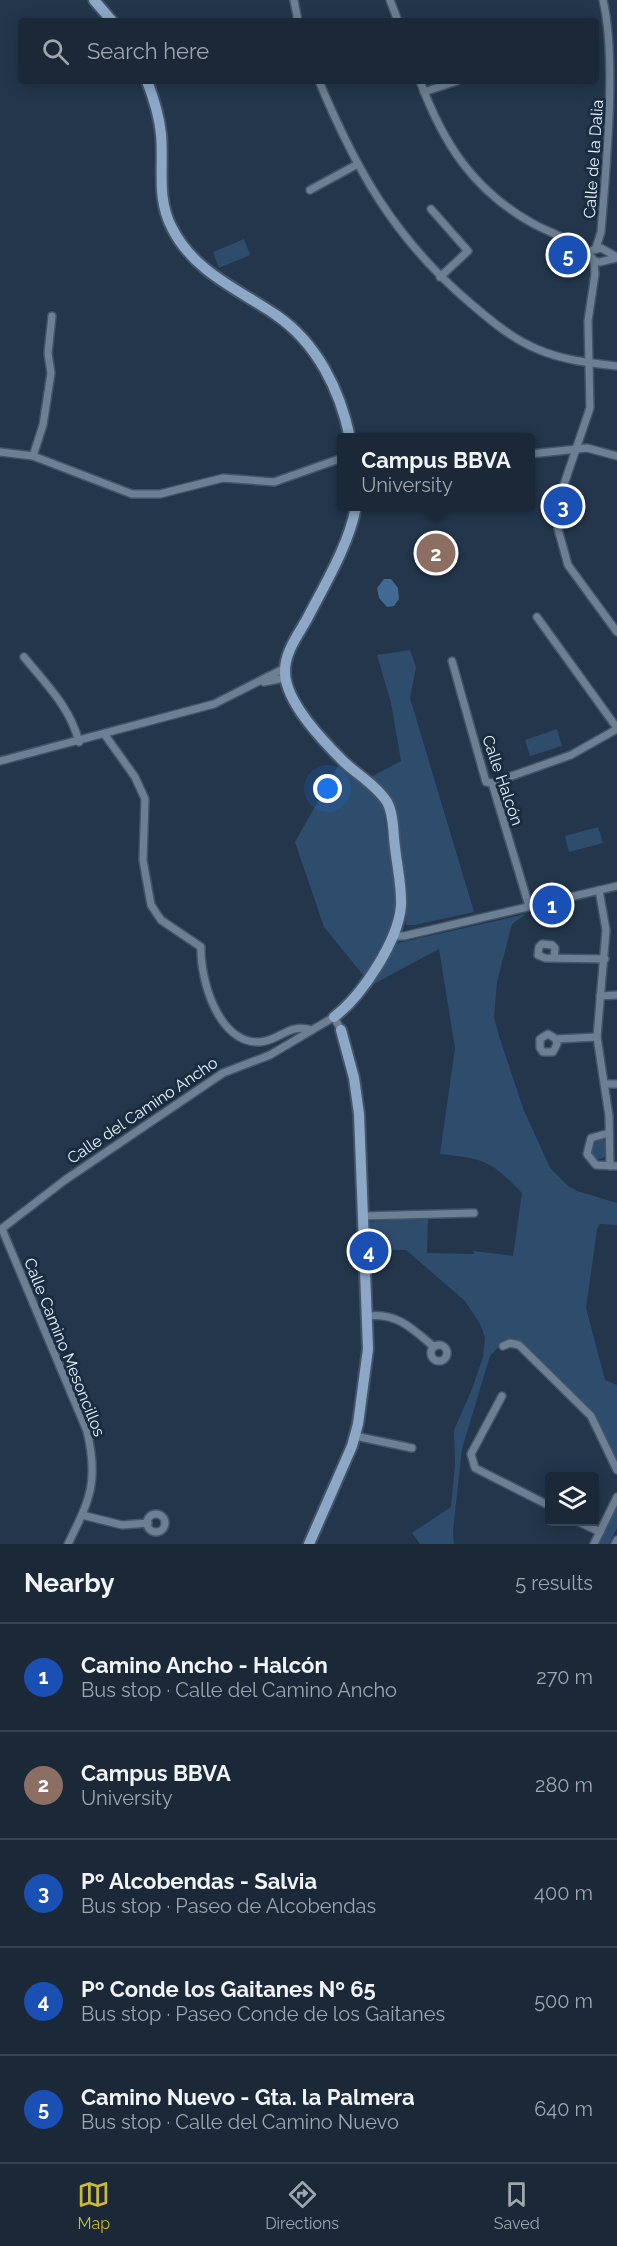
<!DOCTYPE html>
<meta charset="utf-8">
<style>
:root{--surface:#1a2838;--page:#273443;--text:#f1f3f6;--muted:#9fa6ae;--line:#384453;--accent:#ccb938}
body{margin:0;font-family:Raleway,sans-serif;background:var(--page);color:var(--text)}
.controls{position:absolute;right:18px;bottom:18px;display:grid;overflow:hidden;border-radius:6px;box-shadow:0 3px 15px #0003}
.controls button{width:54px;height:54px;display:grid;place-items:center;padding:0;border:0;border-bottom:2px solid var(--line);background:var(--surface);color:var(--text);font:30px sans-serif}
.you{position:absolute;left:328px;top:789px;width:21px;height:21px;margin:-15px;border:4px solid #fff;border-radius:50%;background:#1a73e8;box-shadow:0 0 0 9px #1a73e833}
.badge{display:grid;place-items:center;width:39px;height:39px;border-radius:50%;background:var(--accent);color:#fff;font-size:20px;font-weight:700}
.pin{position:absolute;translate:-50% -50%;border:3px solid #fff;box-shadow:0 2px 6px #0006}
.popup{position:absolute;left:337px;top:433px;width:198px;height:78px;box-sizing:border-box;display:grid;place-content:center;border-radius:6px;background:var(--surface);filter:drop-shadow(0 2px 4px #0005);font-size:20px;white-space:nowrap;color:var(--muted)}
.popup b{font-size:22px;color:var(--text)}
.popup::after{content:'';position:absolute;left:50%;top:100%;margin-left:-12px;border:12px solid transparent;border-top-color:var(--surface)}
.list{margin:0;padding:0;list-style:none}
h2{display:flex;justify-content:space-between;align-items:center;height:78px;margin:0;padding:0 24px;font-size:26px}
h2 small{font-size:20px;font-weight:400;color:var(--muted)}
.list li{display:grid;grid-template-columns:39px 1fr auto;gap:18px;align-items:center;box-sizing:border-box;height:108px;padding:0 24px;border-top:2px solid var(--line)}
.list b{display:block;font-size:22px;white-space:nowrap}
.list p{margin:0;font-size:20px;white-space:nowrap;color:var(--muted)}
.list em{font-size:20px;font-style:normal;color:var(--muted)}
.icon{flex:none;width:33px;height:33px;fill:none;stroke:currentColor;stroke-width:2;stroke-linecap:round;stroke-linejoin:round}
.map{position:relative;flex:none;width:617px;height:1544px;overflow:hidden}
.search{position:absolute;background:var(--surface);box-shadow:0 3px 15px #0003;left:18px;right:18px;top:18px;height:66px;display:flex;align-items:center;gap:15px;box-sizing:border-box;padding:0 21px;border-radius:6px;color:var(--muted);font-size:22px}
.sheet{height:618px;background:var(--surface)}
nav{display:flex;justify-content:space-around;align-items:center;box-sizing:border-box;height:84px;border-top:2px solid var(--line);background:var(--surface);font-size:16px;color:var(--muted)}
nav a{display:grid;justify-items:center;gap:3px}
nav .on{color:var(--accent)}
.map>svg:first-child{display:block}
</style>
<div class="map">
<svg width="617" height="1544" viewBox="0 0 617 1544">
<rect width="100%" height="100%" fill="#23364b"/>
<!-- green -->
<g fill="#2e4d6d">
<polygon points="244,239 250,255 219,268 213,252"/>
<polygon points="410,650 416,667 410,698 474,912 415,925 406,925 407,902 398,834 371,777 401,761 391,703 377,655"/>
<polygon points="557,729 562,746 530,756 525,740"/>
<polygon points="339,764 377,795 383,808 396,902 388,933 364,976 324,927 295,842"/>
<polygon points="598,827 603,843 569,852 565,836"/>
<path d="M526,914L512,924L497,982L494,1017L499,1036L523,1108L550,1168L568,1186L577,1191L617,1203V1225L600,1224L597,1229L586,1308L605,1380L617,1385V1460L593,1414L524,1345L518,1340L504,1341L490,1356L462,1449L453,1531L454,1544H420L412,1533L451,1507L455,1464L454,1430L472,1389L483,1357L485,1337L480,1324L465,1301L406,1250L368,1249L369,1222L377,1221L428,1218L427,1253L474,1254V1251L513,1256L522,1193C490,1160 485,1159 440,1154L455,1048L439,949L370,986L386,958L398,943Z"/>
<circle cx="599" cy="1149" r="10"/>
<polygon points="617,1505 617,1528 609,1544 599,1544"/>
</g>
<!-- water -->
<polygon fill="#416992" points="384,579 391,579 398,588 399,599 394,606 387,607 379,598 377,588"/>
<g fill="none" stroke-linecap="round" stroke-linejoin="round">
<!-- street casing -->
<g stroke="#435468" stroke-width="10">
<g id="street">
<polyline points="294,0 298,21"/>
<polyline points="390,0 398,21"/>
<path d="M319,81C356,170 395,239 469,302C490,320 511,338 537,349C562,360 589,363 617,366"/>
<path d="M420,81C443,143 473,190 532,223C551,234 583,242 594,261L595,274L588,321L590,408L560,496L558,529L568,565L617,632"/>
<polyline points="424,92 457,81"/>
<polyline points="310,190 356,165"/>
<polyline points="431,209 468,251 440,277"/>
<path d="M596,248L601,232C606,167 617,61 603,0"/>
<polyline points="593,250 601,248 617,257"/>
<polyline points="594,261 600,262 617,258"/>
<polyline points="0,452 33,456 132,494 160,494 223,478 274,482 342,458"/>
<polyline points="530,454 587,448 617,456"/>
<polyline points="33,456 43,425 51,373 48,353 52,316"/>
<polyline points="537,617 617,728"/>
<path d="M24,657C46,684 70,707 79,742"/>
<polyline points="452,661 486,782 492,783 529,906"/>
<polyline points="264,682 285,678"/>
<path d="M105,735L135,777L145,799L143,860L151,905L161,920L201,947C200,979 218,1044 260,1042C282,1040 287,1023 312,1030"/>
<polyline points="0,761 214,704 285,668"/>
<polyline points="492,783 571,755 617,729"/>
<polyline points="599,890 606,930 597,1037 609,1116 610,1166"/>
<polyline points="392,936 404,936 617,886"/>
<polyline points="554,958 555,948 552,945 542,944 539,947 538,955 545,958 605,959"/>
<polyline points="600,996 617,995"/>
<polyline points="556,1039 557,1044 553,1052 543,1052 540,1048 540,1039 548,1034 556,1039 597,1037"/>
<polyline points="605,1084 617,1084"/>
<polyline points="609,1133 591,1138 587,1154 596,1165 617,1166"/>
<polyline points="362,1216 474,1213"/>
<path d="M2,1229L87,1431C99,1482 90,1499 68,1544"/>
<polyline points="0,1230 65,1180 223,1073 270,1055 334,1017 341,1030"/>
<path d="M368,1316C397,1312 414,1330 434,1347"/>
<circle cx="439" cy="1353" r="8"/>
<polyline points="503,1346 510,1343 519,1345 591,1416 617,1470"/>
<polyline points="502,1396 471,1454 475,1468 550,1506"/>
<polyline points="355,1436 412,1448"/>
<circle cx="156" cy="1523" r="9"/>
<polyline points="82,1515 122,1525 148,1523"/>
<polyline points="579,1522 600,1532"/>
<polyline points="594,1544 617,1497"/>
<polyline points="615,1544 617,1540"/>
</g>
</g>
<!-- secondary casing -->
<g stroke="#435468" stroke-width="14">
<g id="secondary">
<polyline points="94,0 112,21"/>
<path d="M147,81C154,99 159,114 161,134C164,167 156,198 172,228C194,272 238,289 276,315C317,343 340,390 350,438"/>
<path d="M334,1017C362,996 398,941 401,906C402,887 397,866 395,847C393,834 394,814 387,802C377,786 358,775 344,762C324,742 286,703 285,673C284,653 298,635 307,619C324,586 350,543 356,506"/>
<polyline points="309,1544 352,1446 358,1424 368,1349 359,1114 354,1078 341,1030"/>
</g>
</g>
<!-- street -->
<use href="#street" stroke="#6d7f92" stroke-width="7"/>
<!-- secondary -->
<use href="#secondary" stroke="#8ca8c6" stroke-width="10"/>
</g>
<g text-anchor="middle" stroke-width="6" stroke-linejoin="round" paint-order="stroke">
<!-- street labels -->
<g font-size="16" fill="#e9f3fe" stroke="#192c40">
<text transform="translate(593 159) rotate(-86)" y="6">Calle de la Dalia</text>
<text transform="translate(503 780) rotate(71)" y="6">Calle Halcón</text>
<text transform="translate(142 1110) rotate(-34)" y="6">Calle del Camino Ancho</text>
<text transform="translate(65 1347) rotate(68)" y="6">Calle Camino Mesoncillos</text>
</g>
</g>
</svg>
<div class="controls">
<button><svg class="icon" aria-label="layers" viewBox="0 0 24 24"><path d="M12 4l9 5-9 5-9-5zM3 14l9 5 9-5"/></svg></button>
</div>
<div class="you"></div>
<div class="pin badge" style="left:552px;top:905px;background:#1a4fb4">1</div>
<div class="pin badge" style="left:436px;top:553px;background:#8d6e63">2</div>
<div class="popup"><b>Campus BBVA</b>University</div>
<div class="pin badge" style="left:563px;top:506px;background:#1a4fb4">3</div>
<div class="pin badge" style="left:369px;top:1251px;background:#1a4fb4">4</div>
<div class="pin badge" style="left:568px;top:255px;background:#1a4fb4">5</div>
<div class="search"><svg class="icon" aria-label="search" viewBox="0 0 24 24"><circle cx="10" cy="10" r="6"/><path d="M15 15l6 6"/></svg>Search here</div>
</div>
<section class="sheet">
<h2>Nearby<small>5 results</small></h2>
<ul class="list">
<li><span class="badge" style="background:#1a4fb4">1</span><div><b>Camino Ancho - Halcón</b><p>Bus stop · Calle del Camino Ancho</p></div><em>270 m</em></li>
<li><span class="badge" style="background:#8d6e63">2</span><div><b>Campus BBVA</b><p>University</p></div><em>280 m</em></li>
<li><span class="badge" style="background:#1a4fb4">3</span><div><b>Pº Alcobendas - Salvia</b><p>Bus stop · Paseo de Alcobendas</p></div><em>400 m</em></li>
<li><span class="badge" style="background:#1a4fb4">4</span><div><b>Pº Conde los Gaitanes Nº 65</b><p>Bus stop · Paseo Conde de los Gaitanes</p></div><em>500 m</em></li>
<li><span class="badge" style="background:#1a4fb4">5</span><div><b>Camino Nuevo - Gta. la Palmera</b><p>Bus stop · Calle del Camino Nuevo</p></div><em>640 m</em></li>
</ul>
</section>
<nav>
<a class="on"><svg class="icon" aria-label="map" viewBox="0 0 24 24"><path d="M3 6l6-2 6 2 6-2v14l-6 2-6-2-6 2zM9 4v14M15 6v14"/></svg>Map</a>
<a><svg class="icon" aria-label="directions" viewBox="0 0 24 24"><path d="M12 3l9 9-9 9-9-9zM9 14v-3h6M13 9l2 2-2 2"/></svg>Directions</a>
<a><svg class="icon" aria-label="saved" viewBox="0 0 24 24"><path d="M7 4h10v16l-5-4-5 4z"/></svg>Saved</a>
</nav>
